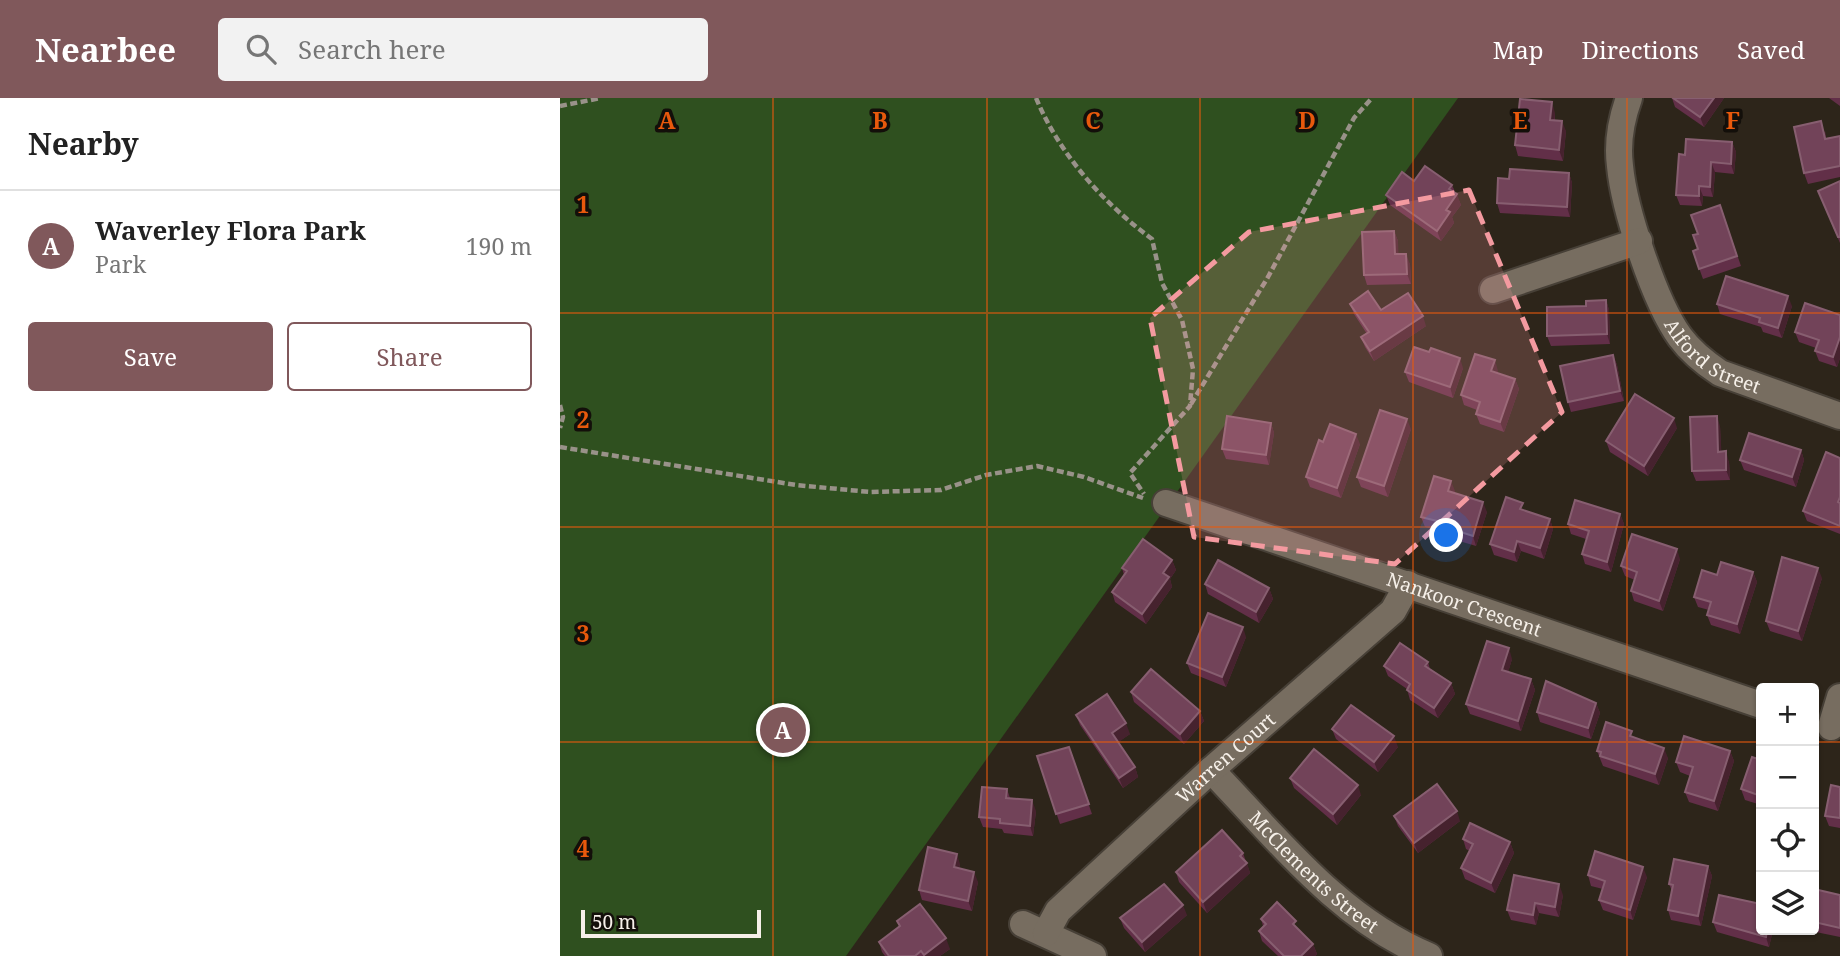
<!DOCTYPE html>
<meta charset="utf-8">
<style>
:root{--surface:#fff;--page:#f2f2f2;--text:#222;--muted:#767676;--line:#e0e0e0;--accent:#80585b}
body{margin:0;font-family:"Noto Serif",serif;background:var(--page);color:var(--text)}
.controls{position:absolute;right:21px;bottom:21px;display:grid;overflow:hidden;border-radius:7px;box-shadow:0 2px 5px #0004}
.controls button{width:63px;height:63px;display:grid;place-items:center;padding:0;border:0;border-bottom:2px solid var(--line);background:var(--surface);color:var(--text);font:35px sans-serif}
.scale{position:absolute;left:21px;bottom:18px;width:180px;box-sizing:border-box;padding-left:7px;border:4px solid #f6f0e9;border-top:0;font-size:19px;line-height:24px;white-space:nowrap;color:#f6f0e9;-webkit-text-stroke:5px #130f0a;paint-order:stroke}
.you{position:absolute;left:887px;top:438px;width:24px;height:24px;margin:-18px;border:5px solid #fff;border-radius:50%;background:#1a73e8;box-shadow:0 0 0 10px #1a73e833}
.badge{display:grid;place-items:center;width:46px;height:46px;border-radius:50%;background:var(--accent);color:#fff;font-size:23px;font-weight:700}
.pin{position:absolute;translate:-50% -50%;border:4px solid #fff;box-shadow:0 2px 7px #0006}
.list{margin:0;padding:0;list-style:none}
h2{display:flex;justify-content:space-between;align-items:center;height:91px;margin:0;padding:0 28px;font-size:30px}
h2 small{font-size:23px;font-weight:400;color:var(--muted)}
.list li{display:grid;grid-template-columns:46px 1fr auto;gap:21px;align-items:center;box-sizing:border-box;height:112px;padding:0 28px;border-top:2px solid var(--line)}
.list b{display:block;font-size:26px;white-space:nowrap}
.list p{margin:0;font-size:23px;white-space:nowrap;color:var(--muted)}
.list em{font-size:23px;font-style:normal;color:var(--muted)}
.actions{display:flex;gap:14px;padding:21px 28px}
.actions a{flex:1;padding:16px 0;border:2px solid var(--accent);border-radius:7px;text-align:center;font-size:24px;color:var(--accent)}
.actions .main{background:var(--accent);color:#fff}
.icon{flex:none;width:38px;height:38px;fill:none;stroke:currentColor;stroke-width:2;stroke-linecap:round;stroke-linejoin:round}
.map{position:relative;flex:none;width:1280px;height:858px;overflow:hidden}
header{display:flex;align-items:center;gap:42px;box-sizing:border-box;height:98px;padding:0 35px;background:var(--accent);color:#fff}
header strong{font-size:33px}
nav{display:flex;gap:38px;margin-inline-start:auto;font-size:24px}
.search{width:490px;height:63px;background:var(--page);display:flex;align-items:center;gap:18px;box-sizing:border-box;padding:0 24px;border-radius:7px;color:var(--muted);font-size:26px}
main{display:flex}
aside{flex:1;background:var(--surface)}
.map>svg:first-child{display:block}
</style>
<header>
<strong>Nearbee</strong>
<div class="search"><svg class="icon" aria-label="search" viewBox="0 0 24 24"><circle cx="10" cy="10" r="6"/><path d="M15 15l6 6"/></svg>Search here</div>
<nav><a>Map</a><a>Directions</a><a>Saved</a></nav>
</header>
<main>
<aside>
<h2>Nearby<small></small></h2>
<ul class="list">
<li><span class="badge">A</span><div><b>Waverley Flora Park</b><p>Park</p></div><em>190 m</em></li>
</ul>
<div class="actions"><a class="main">Save</a><a>Share</a></div>
</aside>
<div class="map">
<svg width="1280" height="858" viewBox="0 0 1280 858">
<rect width="100%" height="100%" fill="#2d251a"/>
<!-- green -->
<polygon fill="#2f501f" points="0,0 898,0 286,858 0,858"/>
<g fill="none" stroke-linecap="round" stroke-linejoin="round">
<!-- street casing -->
<g stroke="#474037" stroke-width="30">
<g id="street">
<path id="s1" d="M1069,0C1061,22 1057,45 1060,68C1064,111 1095,205 1120,239C1131,254 1145,265 1160,275L1280,318"/>
<polyline points="933,192 1079,143"/>
<path id="s2" d="M606,405L1201,607"/>
<polyline points="1271,629 1280,599"/>
<path id="s3" d="M651,672C717,740 779,821 869,858"/>
<polyline points="463,826 533,858"/>
<path id="s4" d="M486,835L498,813L651,672L833,513L848,486"/>
</g>
</g>
<!-- path -->
<g stroke="#999289" stroke-width="4.5" stroke-dasharray="7 3.5" stroke-linecap="butt">
<path d="M476,0C500,57 543,105 592,141L602,185L622,222L633,271L630,308L570,375L584,396"/>
<polyline points="0,8 41,0"/>
<polyline points="631,306 708,179 794,20 812,0"/>
<polyline points="0,307 3,319 0,330"/>
<polyline points="0,349 236,387 310,394 381,392 426,377 477,368 524,379 583,400"/>
</g>
<!-- street -->
<use href="#street" stroke="#776d60" stroke-width="26"/>
</g>
<!-- wall -->
<g fill="#622f48">
<polygon points="1112,0 1164,0 1144,29 1115,9"/>
<polygon points="1269,0 1280,0 1280,8"/>
<polygon points="995,15 995,22 1006,33 1003,63 958,58 955,47"/>
<polygon points="1265,33 1266,40 1280,38 1280,79 1248,86 1244,75"/>
<polygon points="1172,44 1176,54 1174,76 1155,74 1153,99 1143,98 1142,108 1120,107 1116,97 1125,57"/>
<polygon points="1009,75 1012,85 1010,119 940,115 937,105 949,81"/>
<polygon points="854,83 892,87 901,107 892,119 894,125 881,143 830,107 826,97"/>
<polygon points="1280,83 1280,145 1258,93"/>
<polygon points="1160,107 1181,168 1143,181 1133,153 1138,151 1138,136"/>
<polygon points="834,133 838,143 838,156 850,166 851,186 807,187 804,177"/>
<polygon points="1046,202 1049,212 1050,246 991,248 987,238 1026,208"/>
<polygon points="790,206 821,212 866,228 814,263 805,249 801,239 807,236 794,216"/>
<polygon points="1157,206 1232,208 1222,240 1203,234 1201,229 1160,216"/>
<polygon points="1280,217 1280,260 1277,269 1259,263 1255,253 1256,250 1239,244 1235,234"/>
<polygon points="1053,257 1057,267 1064,303 1011,314 1008,304"/>
<polygon points="903,270 893,300 849,284 845,274"/>
<polygon points="938,273 938,275 955,281 959,291 944,334 920,326 916,316 917,312 904,307 901,297"/>
<polygon points="711,325 714,335 709,367 666,361 662,351"/>
<polygon points="1160,328 1161,354 1169,364 1170,382 1136,383 1132,373"/>
<polygon points="1117,330 1088,378 1050,354 1046,343"/>
<polygon points="851,331 828,399 801,389 797,379"/>
<polygon points="763,344 800,346 781,400 750,389 746,379"/>
<polygon points="1241,352 1244,362 1236,389 1184,372 1180,362"/>
<polygon points="1280,360 1280,436 1247,423 1243,413"/>
<polygon points="895,393 895,395 927,414 916,448 879,437 878,433 865,429 861,419"/>
<polygon points="965,413 990,421 993,431 984,461 961,453 957,464 934,457 930,446"/>
<polygon points="1060,416 1064,426 1051,474 1025,466 1022,456 1026,441 1011,436 1008,426"/>
<polygon points="1120,461 1103,513 1074,503 1071,493 1075,482 1065,478 1061,468"/>
<polygon points="612,462 616,472 610,481 612,489 586,526 555,504 552,494 564,477 562,470"/>
<polygon points="1193,474 1197,484 1180,536 1151,527 1147,517 1149,512 1138,509 1134,499 1157,477"/>
<polygon points="1262,480 1242,543 1210,533 1206,523"/>
<polygon points="645,486 709,490 713,501 699,525 648,496"/>
<polygon points="686,539 666,589 631,575 627,565"/>
<polygon points="952,561 948,574 971,581 975,592 961,633 910,616 906,606"/>
<polygon points="868,564 870,571 891,585 895,596 878,620 850,602 847,591 828,578 824,568"/>
<polygon points="571,594 640,613 644,623 624,646 574,604"/>
<polygon points="1036,605 1040,615 1031,641 980,624 977,614"/>
<polygon points="516,617 570,636 558,644 575,669 578,679 563,690 520,627"/>
<polygon points="772,631 838,649 818,674 776,641"/>
<polygon points="1075,640 1108,660 1099,687 1043,668 1037,653"/>
<polygon points="509,649 532,716 500,726 477,658"/>
<polygon points="1170,653 1174,663 1158,713 1129,704 1125,694 1130,678 1120,674 1116,664"/>
<polygon points="1201,662 1201,707 1185,702 1181,691"/>
<polygon points="730,680 801,697 777,727 734,690"/>
<polygon points="1280,689 1280,730 1269,728 1265,718"/>
<polygon points="447,691 450,700 476,713 473,738 444,735 442,731 423,729 419,719"/>
<polygon points="834,718 900,723 858,755 838,728"/>
<polygon points="903,741 950,744 954,755 935,795 905,781 901,770 910,753 906,751"/>
<polygon points="683,755 690,775 647,815 619,784 616,774"/>
<polygon points="400,766 399,770 418,784 412,813 362,802 359,792"/>
<polygon points="1148,768 1152,778 1141,828 1111,822 1108,812 1112,793 1109,786"/>
<polygon points="1028,777 1087,779 1073,822 1043,812 1039,802 1043,791 1031,788"/>
<polygon points="1254,791 1280,797 1280,839 1246,832 1254,832"/>
<polygon points="1003,797 999,819 979,815 976,827 951,822 947,812"/>
<polygon points="627,817 585,854 564,830 560,820"/>
<polygon points="701,821 740,833 753,846 757,856 755,858 718,858 702,843 699,833 703,828"/>
<polygon points="337,823 390,851 380,858 325,858 322,854 319,844 339,829"/>
<polygon points="1153,824 1201,832 1213,832 1209,849 1157,834"/>
</g>
<!-- shaded-wall -->
<g fill="#46222e">
<polygon points="1154,0 1164,0 1144,29 1140,19"/>
<polygon points="992,4 995,15 994,32 990,22"/>
<polygon points="1002,23 1006,33 1003,63 999,52"/>
<polygon points="1172,44 1176,54 1174,76 1171,66"/>
<polygon points="1151,64 1155,74 1153,99 1150,89"/>
<polygon points="1009,75 1012,85 1010,119 1007,109"/>
<polygon points="1139,88 1143,98 1142,108 1139,98"/>
<polygon points="897,96 901,107 892,119 894,125 881,143 877,133 886,112"/>
<polygon points="834,133 838,143 839,166 835,156"/>
<polygon points="846,156 850,166 851,186 847,176"/>
<polygon points="1228,198 1232,208 1222,240 1218,230"/>
<polygon points="1046,202 1049,212 1050,246 1047,236"/>
<polygon points="863,218 866,228 814,263 810,253"/>
<polygon points="1280,239 1280,260 1277,269 1273,259"/>
<polygon points="1053,257 1057,267 1064,303 1060,293"/>
<polygon points="900,260 903,270 893,300 890,289"/>
<polygon points="935,262 938,273 935,283 931,273"/>
<polygon points="955,281 959,291 944,334 940,324"/>
<polygon points="1157,318 1160,328 1162,364 1158,354"/>
<polygon points="1114,320 1117,330 1088,378 1084,368"/>
<polygon points="847,321 851,331 828,399 824,388"/>
<polygon points="711,325 714,335 709,367 706,357"/>
<polygon points="796,336 800,346 781,400 777,390"/>
<polygon points="1241,352 1244,362 1236,389 1232,379"/>
<polygon points="1166,353 1169,364 1170,382 1166,372"/>
<polygon points="891,383 895,393 892,403 888,393"/>
<polygon points="923,404 927,414 916,448 913,438"/>
<polygon points="1060,416 1064,426 1051,474 1047,464"/>
<polygon points="990,421 993,431 984,461 980,450"/>
<polygon points="957,443 961,453 957,464 954,454"/>
<polygon points="1117,451 1120,461 1103,513 1099,503"/>
<polygon points="612,462 616,472 610,481 612,489 586,526 582,516 603,475"/>
<polygon points="1258,470 1262,480 1242,543 1238,533"/>
<polygon points="1193,474 1197,484 1180,536 1177,526"/>
<polygon points="709,490 713,501 699,525 696,514"/>
<polygon points="683,529 686,539 666,589 662,579"/>
<polygon points="949,550 952,561 946,582 942,572"/>
<polygon points="971,581 975,592 961,633 958,623"/>
<polygon points="891,585 895,596 878,620 874,610"/>
<polygon points="1036,605 1040,615 1031,641 1028,630"/>
<polygon points="640,613 644,623 624,646 620,636"/>
<polygon points="566,625 570,636 556,646 552,635"/>
<polygon points="834,638 838,649 818,674 814,664"/>
<polygon points="1104,650 1108,660 1099,687 1095,676"/>
<polygon points="1170,653 1174,663 1158,713 1154,703"/>
<polygon points="575,669 578,679 563,690 559,680"/>
<polygon points="798,687 801,697 777,727 773,716"/>
<polygon points="472,702 476,713 473,738 470,728"/>
<polygon points="897,713 900,723 858,755 854,745"/>
<polygon points="950,744 954,755 935,795 931,785"/>
<polygon points="397,756 400,766 397,779 394,769"/>
<polygon points="687,765 690,775 647,815 643,804"/>
<polygon points="1148,768 1152,778 1141,828 1138,818"/>
<polygon points="1083,769 1087,779 1073,822 1070,812"/>
<polygon points="414,774 418,784 412,813 408,803"/>
<polygon points="999,786 1003,797 999,819 995,809"/>
<polygon points="975,805 979,815 976,827 973,817"/>
<polygon points="623,807 627,817 585,854 582,844"/>
<polygon points="1207,832 1213,832 1209,849 1206,839"/>
<polygon points="386,840 390,851 380,858 364,858"/>
<polygon points="753,846 757,856 755,858 741,858"/>
</g>
<!-- building -->
<g fill="#724359" stroke="#875e70" stroke-width="2">
<polygon points="1113,0 1154,0 1140,19"/>
<polygon points="960,1 992,4 990,22 1002,23 999,52 955,47"/>
<polygon points="1261,23 1265,41 1280,38 1280,68 1244,75 1234,29"/>
<polygon points="1126,41 1172,44 1171,66 1151,64 1150,89 1139,88 1139,98 1116,97 1119,56 1125,57"/>
<polygon points="865,68 892,87 889,91 897,96 886,112 890,114 877,133 826,97 842,74 854,83"/>
<polygon points="950,71 1009,75 1007,109 937,105 938,80 949,81"/>
<polygon points="1280,83 1280,139 1278,139 1258,93"/>
<polygon points="1160,107 1177,158 1139,171 1133,153 1138,151 1133,137 1138,136 1131,117"/>
<polygon points="834,133 835,156 846,156 847,176 804,177 802,134"/>
<polygon points="1166,178 1228,198 1218,230 1199,224 1200,220 1157,206"/>
<polygon points="808,193 821,212 848,195 863,218 810,253 801,239 809,234 790,206"/>
<polygon points="1046,202 1047,236 987,238 987,209 1026,208 1026,203"/>
<polygon points="1245,205 1280,217 1280,239 1273,259 1255,253 1259,242 1235,234"/>
<polygon points="854,249 869,254 871,250 900,260 890,289 845,274"/>
<polygon points="915,256 935,262 931,273 955,281 940,324 916,316 920,304 901,297"/>
<polygon points="1053,257 1060,293 1008,304 1000,268"/>
<polygon points="1075,296 1114,320 1084,368 1046,343"/>
<polygon points="820,312 847,321 824,388 797,379"/>
<polygon points="667,318 711,325 706,357 662,351"/>
<polygon points="1157,318 1158,354 1166,353 1166,372 1132,373 1130,319"/>
<polygon points="770,326 796,336 777,390 746,379 759,342 763,344"/>
<polygon points="1189,335 1241,352 1232,379 1180,362"/>
<polygon points="1266,354 1280,360 1280,399 1278,404 1280,405 1280,428 1243,413"/>
<polygon points="874,378 891,383 888,393 923,404 913,438 876,426 877,423 861,419"/>
<polygon points="946,399 963,405 960,411 990,421 980,450 957,443 954,454 930,446"/>
<polygon points="1015,402 1060,416 1047,464 1022,456 1029,433 1008,426"/>
<polygon points="1072,436 1117,451 1099,503 1071,493 1077,474 1061,468"/>
<polygon points="583,441 612,462 603,475 609,479 582,516 552,494 567,473 562,470"/>
<polygon points="1222,459 1258,470 1238,533 1206,523"/>
<polygon points="658,462 709,490 696,514 645,486"/>
<polygon points="1161,464 1193,474 1177,526 1147,517 1151,504 1134,499 1142,472 1157,477"/>
<polygon points="648,515 683,529 662,579 627,565"/>
<polygon points="927,543 949,550 942,572 971,581 958,623 906,606"/>
<polygon points="840,545 868,564 865,568 891,585 874,610 847,592 850,586 824,568"/>
<polygon points="591,571 640,613 620,636 571,594"/>
<polygon points="986,583 1036,605 1028,630 977,614"/>
<polygon points="547,596 566,625 552,635 575,669 559,680 516,617"/>
<polygon points="791,607 834,638 814,664 772,631"/>
<polygon points="1046,624 1072,633 1070,638 1104,650 1095,676 1040,658 1041,654 1037,653"/>
<polygon points="1124,638 1170,653 1154,703 1125,694 1133,669 1116,664"/>
<polygon points="509,649 529,706 496,716 477,658"/>
<polygon points="754,651 798,687 773,716 730,680"/>
<polygon points="1192,659 1201,662 1201,698 1181,691"/>
<polygon points="877,686 897,713 854,745 834,718"/>
<polygon points="1271,687 1280,689 1280,720 1265,718"/>
<polygon points="422,689 447,691 446,700 472,702 470,728 440,725 440,721 419,719"/>
<polygon points="910,725 950,744 931,785 901,770 913,746 903,741"/>
<polygon points="662,732 683,755 680,758 687,765 643,804 616,774"/>
<polygon points="368,749 397,756 394,769 414,774 408,803 359,792"/>
<polygon points="1035,753 1083,769 1070,812 1039,802 1045,783 1028,777"/>
<polygon points="1114,761 1148,768 1138,818 1108,812 1113,787 1109,786"/>
<polygon points="954,777 999,786 995,809 975,805 973,817 947,812"/>
<polygon points="604,786 623,807 582,844 560,820"/>
<polygon points="1254,791 1280,797 1280,830 1254,824"/>
<polygon points="1159,797 1201,806 1201,832 1207,832 1206,839 1153,824"/>
<polygon points="717,804 736,823 733,826 753,846 741,858 724,858 699,833 706,826 701,821"/>
<polygon points="360,806 386,840 364,857 361,853 355,858 329,858 319,844 340,828 337,823"/>
</g>
<!-- marked area -->
<path fill="#f49aa0" fill-opacity="0.2" stroke="#f49aa0" stroke-width="5" stroke-dasharray="14 9" stroke-linejoin="round" d="M909,92L1002,314L835,466L634,439L590,220L689,134Z"/>
<!-- grid -->
<path fill="none" stroke="#e8590c" stroke-width="2" stroke-opacity="0.55" d="M213,0V858M427,0V858M640,0V858M853,0V858M1067,0V858M0,215H1280M0,429H1280M0,644H1201M1254,644H1280"/>
<g text-anchor="middle" stroke-width="7" stroke-linejoin="round" paint-order="stroke">
<!-- street labels -->
<g font-size="19" fill="#f6f0e9" stroke="#130f0a">
<text dy="7" stroke="none"><textPath href="#s1" startOffset="290">Alford Street</textPath></text>
<text dy="7" stroke="none"><textPath href="#s2" startOffset="315">Nankoor Crescent</textPath></text>
<text dy="7" stroke="none"><textPath href="#s4" startOffset="252">Warren Court</textPath></text>
<text dy="7" stroke="none"><textPath href="#s3" startOffset="145">McClements Street</textPath></text>
</g>
</g>
<g font-size="23" text-anchor="middle" font-weight="bold" fill="#e8590c" stroke="#130f0a" stroke-width="7" stroke-linejoin="round" paint-order="stroke">
<text x="107" y="31">A</text>
<text x="320" y="31">B</text>
<text x="533" y="31">C</text>
<text x="747" y="31">D</text>
<text x="960" y="31">E</text>
<text x="1173" y="31">F</text>
<text x="23" y="115">1</text>
<text x="23" y="330">2</text>
<text x="23" y="544">3</text>
<text x="23" y="759">4</text>
</g>
</svg>
<div class="controls">
<button>+</button>
<button>−</button>
<button><svg class="icon" aria-label="locate" viewBox="0 0 24 24"><circle cx="12" cy="12" r="6"/><path d="M12 2v4M12 18v4M2 12h4M18 12h4"/></svg></button>
<button><svg class="icon" aria-label="layers" viewBox="0 0 24 24"><path d="M12 4l9 5-9 5-9-5zM3 14l9 5 9-5"/></svg></button>
</div>
<div class="scale">50 m</div>
<div class="you"></div>
<div class="pin badge" style="left:223px;top:632px">A</div>
</div>
</main>
